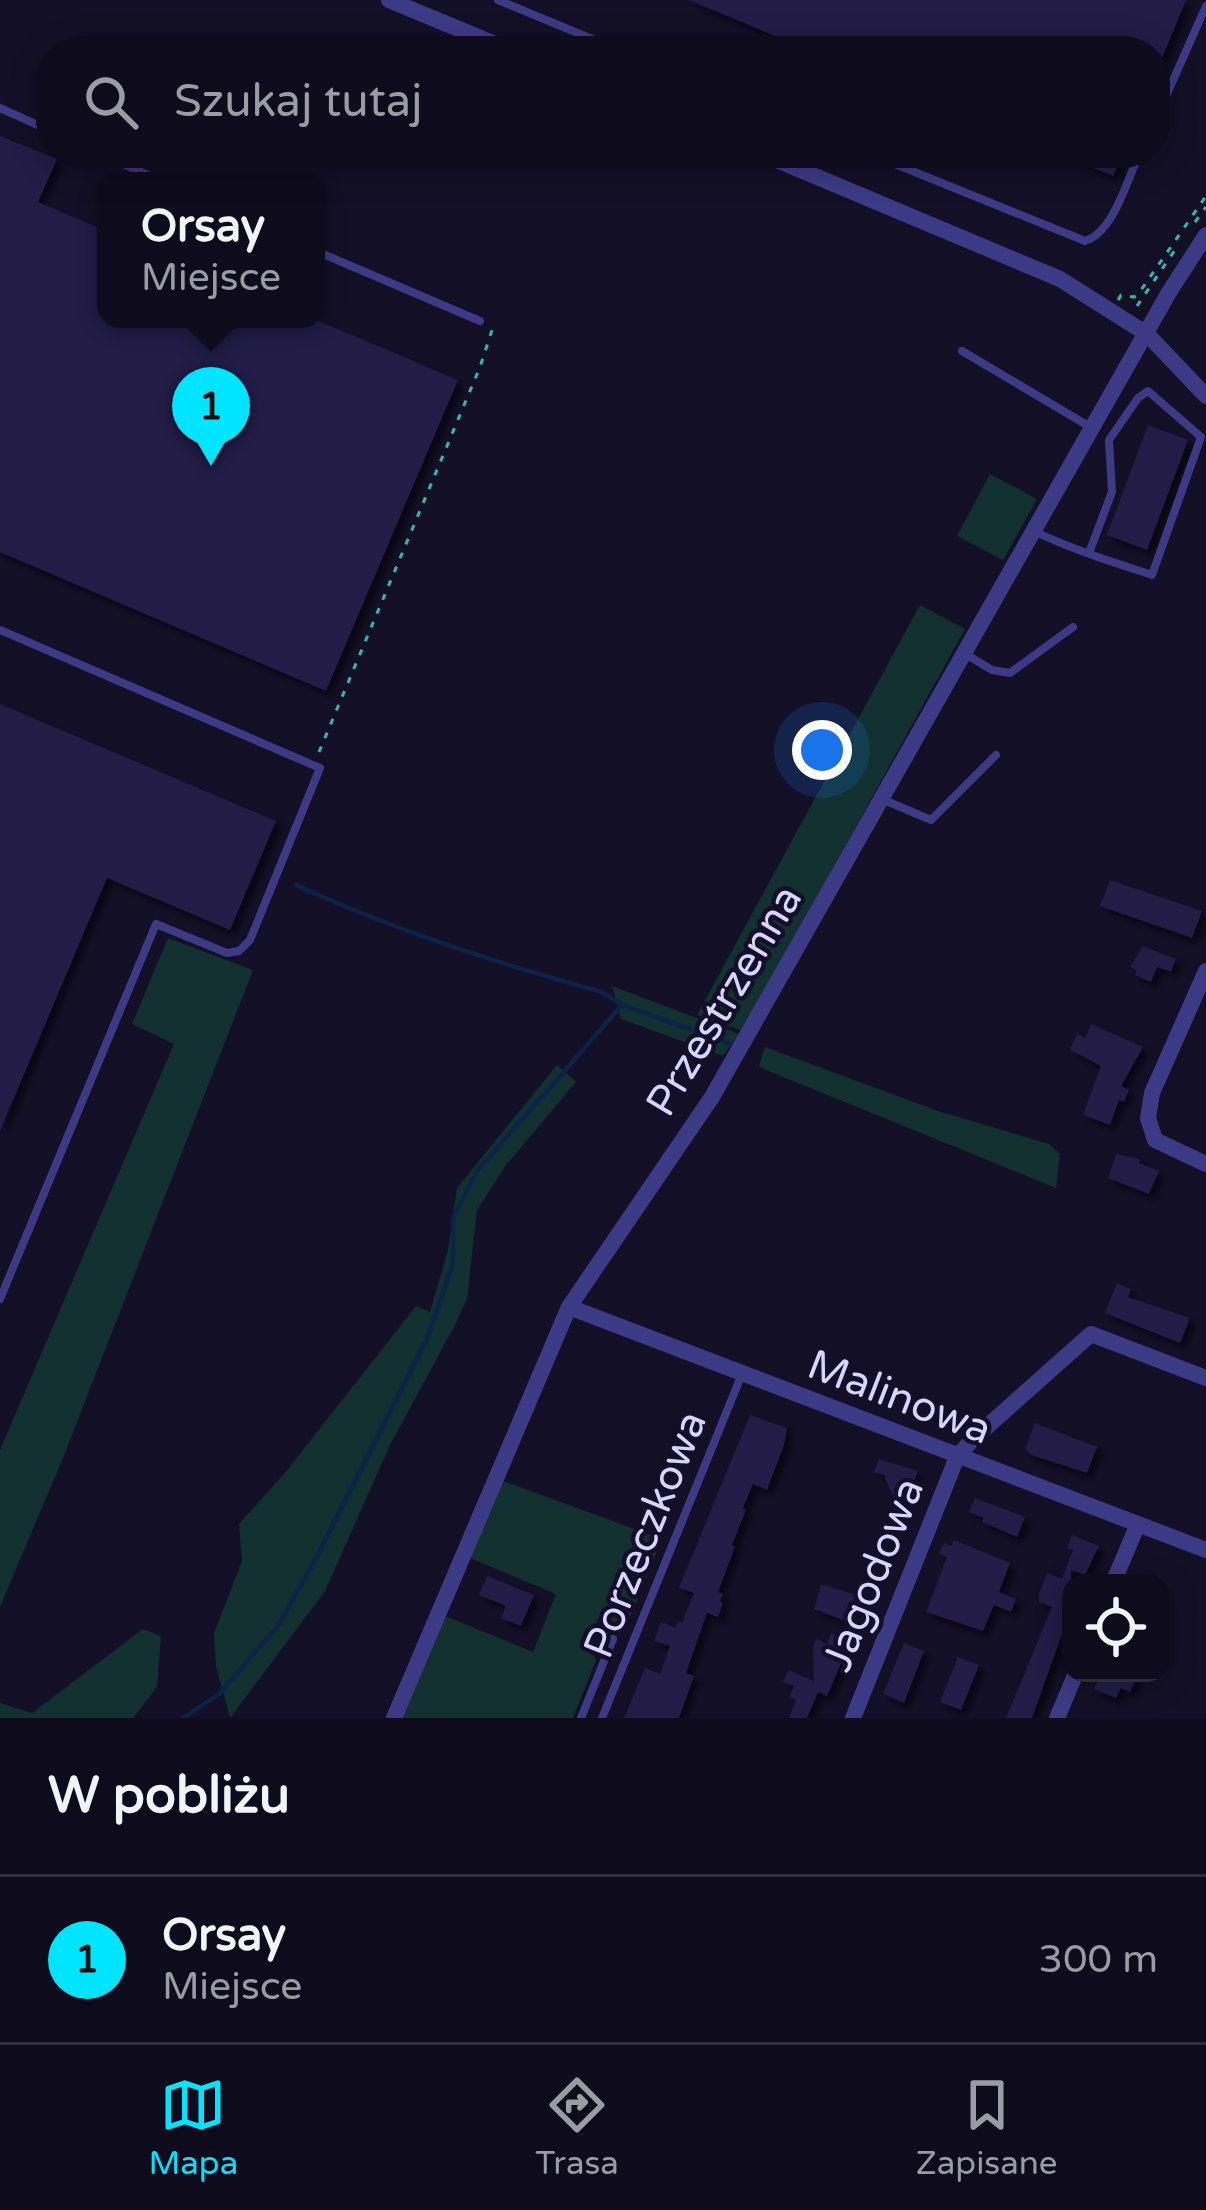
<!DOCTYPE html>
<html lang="pl">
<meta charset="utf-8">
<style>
:root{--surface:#0e0b1c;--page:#1c1929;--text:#f1f3f6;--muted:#9b9ba3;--line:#2e2b3b;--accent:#00e5ff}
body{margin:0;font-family:"Varela Round",sans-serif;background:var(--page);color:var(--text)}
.controls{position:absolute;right:36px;bottom:36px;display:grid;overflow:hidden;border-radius:24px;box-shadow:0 6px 30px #0003}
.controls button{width:108px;height:108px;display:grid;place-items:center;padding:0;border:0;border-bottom:3px solid var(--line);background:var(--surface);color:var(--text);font:60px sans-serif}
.you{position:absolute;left:822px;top:750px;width:42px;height:42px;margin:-30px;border:9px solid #fff;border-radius:50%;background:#1a73e8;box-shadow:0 0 0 18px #1a73e833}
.badge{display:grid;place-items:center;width:78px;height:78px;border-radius:50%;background:var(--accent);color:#111;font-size:39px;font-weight:700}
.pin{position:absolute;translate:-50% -99px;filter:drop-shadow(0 3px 6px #0008)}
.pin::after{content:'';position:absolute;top:63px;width:42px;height:36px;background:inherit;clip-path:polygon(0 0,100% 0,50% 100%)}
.popup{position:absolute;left:97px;top:172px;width:228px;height:156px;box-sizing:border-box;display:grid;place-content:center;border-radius:24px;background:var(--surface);filter:drop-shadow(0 3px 9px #0005);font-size:39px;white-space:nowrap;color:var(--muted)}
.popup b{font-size:45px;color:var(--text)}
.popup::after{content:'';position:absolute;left:50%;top:100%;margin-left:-24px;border:24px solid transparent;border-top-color:var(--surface)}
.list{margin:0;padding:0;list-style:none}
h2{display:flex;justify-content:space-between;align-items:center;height:156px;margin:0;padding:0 48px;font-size:51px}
h2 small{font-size:39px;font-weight:400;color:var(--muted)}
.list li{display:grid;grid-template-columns:78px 1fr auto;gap:36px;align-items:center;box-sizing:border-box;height:168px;padding:0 48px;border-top:3px solid var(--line)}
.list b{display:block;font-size:45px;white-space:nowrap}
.list p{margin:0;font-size:39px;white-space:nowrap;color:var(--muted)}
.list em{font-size:39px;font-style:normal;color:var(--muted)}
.icon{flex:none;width:66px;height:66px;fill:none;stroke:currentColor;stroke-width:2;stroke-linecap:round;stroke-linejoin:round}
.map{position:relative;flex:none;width:1206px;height:1718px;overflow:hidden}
.search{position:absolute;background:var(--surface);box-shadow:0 6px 30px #0003;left:36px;right:36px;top:36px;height:132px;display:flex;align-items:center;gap:30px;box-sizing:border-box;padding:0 42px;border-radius:48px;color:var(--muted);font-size:45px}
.sheet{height:324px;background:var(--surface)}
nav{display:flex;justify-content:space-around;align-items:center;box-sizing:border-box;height:168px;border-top:3px solid var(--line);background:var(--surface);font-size:33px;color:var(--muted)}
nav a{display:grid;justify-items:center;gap:6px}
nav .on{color:var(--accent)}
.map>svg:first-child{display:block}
</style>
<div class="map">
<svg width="1206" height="1718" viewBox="0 0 1206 1718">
<defs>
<filter id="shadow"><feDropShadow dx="5.5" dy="5.5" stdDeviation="3" flood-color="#0009"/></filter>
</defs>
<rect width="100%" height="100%" fill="#130f26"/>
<!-- green -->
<g fill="#12302f">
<polygon points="990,474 1037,499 1003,560 957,536"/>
<polygon points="920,605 965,629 743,1031 697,1015"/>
<polygon points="168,938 253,970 63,1458 0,1607 0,1450 174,1044 132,1024"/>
<polygon points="612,986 739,1034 723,1056 621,1019"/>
<polygon points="765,1047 938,1111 1049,1144 1060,1154 1056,1188 766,1070 759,1066"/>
<polygon points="557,1065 576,1082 506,1165 477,1210 467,1299 455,1325 390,1445 325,1591 230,1718 216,1666 214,1633 242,1561 239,1524 284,1474 416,1306 430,1312 448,1250 457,1188"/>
<polygon points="503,1481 662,1539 625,1629 598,1619 587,1644 596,1660 573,1718 402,1718 445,1616 533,1652 556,1594 470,1558"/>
<polygon points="143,1629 161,1636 157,1687 133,1718 0,1718 0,1703 32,1713"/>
</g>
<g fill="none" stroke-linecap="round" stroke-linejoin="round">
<!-- stream -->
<g stroke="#0c2248" stroke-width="4.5">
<path d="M296,885C396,931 497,963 602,992L622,1005"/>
<polyline points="183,1718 219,1694 278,1626 314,1562 427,1339 453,1264 453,1219 477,1171 622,1005 735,1045"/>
</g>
</g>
<!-- building -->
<g fill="#241b47" filter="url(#shadow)">
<polygon points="689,0 1186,0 1155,75 1155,51 811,51"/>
<polygon points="0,136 57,159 38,202 106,231 106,319 314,319 458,380 326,691 0,552"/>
<polygon points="1058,153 1123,153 1113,176"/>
<polygon points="1148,425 1188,440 1147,550 1107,535"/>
<polygon points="0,704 276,821 230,930 107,878 0,1131"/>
<polygon points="1110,880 1202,911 1192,938 1100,906"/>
<polygon points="1143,946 1176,959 1171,972 1157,967 1151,982 1135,975 1137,970 1130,967"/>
<polygon points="1091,1024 1143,1047 1121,1086 1129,1090 1124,1102 1119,1100 1110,1125 1083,1115 1101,1066 1070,1050 1077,1034 1085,1038"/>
<polygon points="1116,1154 1140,1159 1139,1163 1159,1171 1149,1194 1108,1178"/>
<polygon points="1117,1283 1131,1289 1128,1297 1190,1318 1180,1343 1105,1313"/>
<polygon points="750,1415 787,1428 784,1445 767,1490 753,1484 743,1508 746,1510 732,1545 735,1547 718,1592 723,1594 720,1602 723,1603 718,1617 707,1613 686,1673 694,1676 679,1718 624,1718 645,1668 660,1674 670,1646 654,1641 661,1622 676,1628 678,1621 682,1623 694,1593 679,1588"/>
<polygon points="1035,1423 1097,1447 1087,1473 1031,1455 1025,1449"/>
<polygon points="879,1459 918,1471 910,1493 894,1499 884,1475 874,1472"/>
<polygon points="975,1498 1025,1517 1017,1537 982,1522 984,1518 969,1512"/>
<polygon points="1072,1535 1099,1546 1085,1575 1071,1570 1071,1609 1032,1718 1006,1718 1052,1607 1039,1602 1039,1593 1047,1573 1062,1579 1073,1550 1067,1548"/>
<polygon points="954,1540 1010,1563 999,1592 1016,1599 1011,1612 994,1605 983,1631 926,1612 947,1557 939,1554 944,1543 951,1546"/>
<polygon points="487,1576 534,1595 521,1626 501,1618 506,1606 479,1595"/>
<polygon points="821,1584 866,1598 861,1611 851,1606 845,1621 814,1609"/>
<polygon points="831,1633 845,1638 841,1649 846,1652 827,1696 818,1692 807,1718 789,1718 796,1700 789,1697 794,1686 783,1682 788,1670 814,1681 813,1647 816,1639 827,1644"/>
<polygon points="904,1643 924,1651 904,1703 883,1694"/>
<polygon points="958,1657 979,1665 961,1710 940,1702"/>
<polygon points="1101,1673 1139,1673 1130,1692 1121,1688 1116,1698 1094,1689"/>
</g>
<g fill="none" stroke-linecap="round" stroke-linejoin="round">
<!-- path -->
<g stroke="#2fb8b0" stroke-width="3" stroke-dasharray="6 9" stroke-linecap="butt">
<polyline points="524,40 550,51"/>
<polyline points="1195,222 1206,207"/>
<polyline points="1118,300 1121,295 1134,297 1139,293 1206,196"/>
<polyline points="1137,306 1179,244"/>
<polyline points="319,752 480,367 493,327 489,325"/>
</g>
<!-- service -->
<g stroke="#3d3a85" stroke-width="8">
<polyline points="498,0 621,51"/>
<polyline points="0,108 51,131"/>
<polyline points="1155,121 1206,6"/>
<polyline points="99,153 161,181"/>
<path d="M868,153L1085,241C1114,232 1127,179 1140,153"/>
<polyline points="316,251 480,321"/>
<polyline points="962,351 1092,428"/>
<path d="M1036,532C1073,550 1113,562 1152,575L1201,437L1148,391L1138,398L1109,440L1112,492L1089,553"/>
<polyline points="0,630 320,768 250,940 239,951 227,953 156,924 0,1299"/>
<polyline points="967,655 992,670 1010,673 1073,627"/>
<polyline points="884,800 931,820 996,755"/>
<polyline points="581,1718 613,1639"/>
<polyline points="602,1718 742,1374"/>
</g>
<!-- minor -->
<g stroke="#3d3a85" stroke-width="16">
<polyline points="389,0 512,51"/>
<polyline points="760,153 1060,279 1147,334 1206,396"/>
<polyline points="1206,971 1152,1093 1148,1118 1155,1140 1206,1164"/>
<polyline points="569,1307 1206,1550"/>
<polyline points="1113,1583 1138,1524"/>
<polyline points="394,1718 569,1307 712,1097 1168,294 1206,235"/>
<polyline points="853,1718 957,1457 972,1440 1091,1334 1206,1378"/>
<polyline points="1057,1718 1076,1673"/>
</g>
</g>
<g text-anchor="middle" stroke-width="9" stroke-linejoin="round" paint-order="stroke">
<!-- street labels -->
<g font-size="42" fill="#d9d4ff" stroke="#130f26">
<text transform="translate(723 1000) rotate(-59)" y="15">Przestrzenna</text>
<text transform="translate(900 1396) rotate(21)" y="15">Malinowa</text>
<text transform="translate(644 1534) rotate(-68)" y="15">Porzeczkowa</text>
<text transform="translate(872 1574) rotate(-68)" y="15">Jagodowa</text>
</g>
</g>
</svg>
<div class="controls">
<button><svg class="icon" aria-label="locate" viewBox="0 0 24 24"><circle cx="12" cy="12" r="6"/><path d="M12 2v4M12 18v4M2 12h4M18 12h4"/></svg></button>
</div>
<div class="you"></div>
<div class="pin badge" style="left:211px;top:466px">1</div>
<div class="popup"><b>Orsay</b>Miejsce</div>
<div class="search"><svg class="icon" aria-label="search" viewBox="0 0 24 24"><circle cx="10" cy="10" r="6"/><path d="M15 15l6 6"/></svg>Szukaj tutaj</div>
</div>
<section class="sheet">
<h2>W pobliżu<small></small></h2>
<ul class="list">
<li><span class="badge">1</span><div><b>Orsay</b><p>Miejsce</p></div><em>300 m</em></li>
</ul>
</section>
<nav>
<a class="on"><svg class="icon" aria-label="map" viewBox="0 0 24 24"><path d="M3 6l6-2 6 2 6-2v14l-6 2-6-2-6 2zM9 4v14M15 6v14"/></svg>Mapa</a>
<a><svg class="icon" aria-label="directions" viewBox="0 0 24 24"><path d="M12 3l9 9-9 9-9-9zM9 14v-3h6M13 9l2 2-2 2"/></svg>Trasa</a>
<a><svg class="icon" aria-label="saved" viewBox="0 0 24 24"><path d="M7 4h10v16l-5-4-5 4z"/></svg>Zapisane</a>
</nav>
